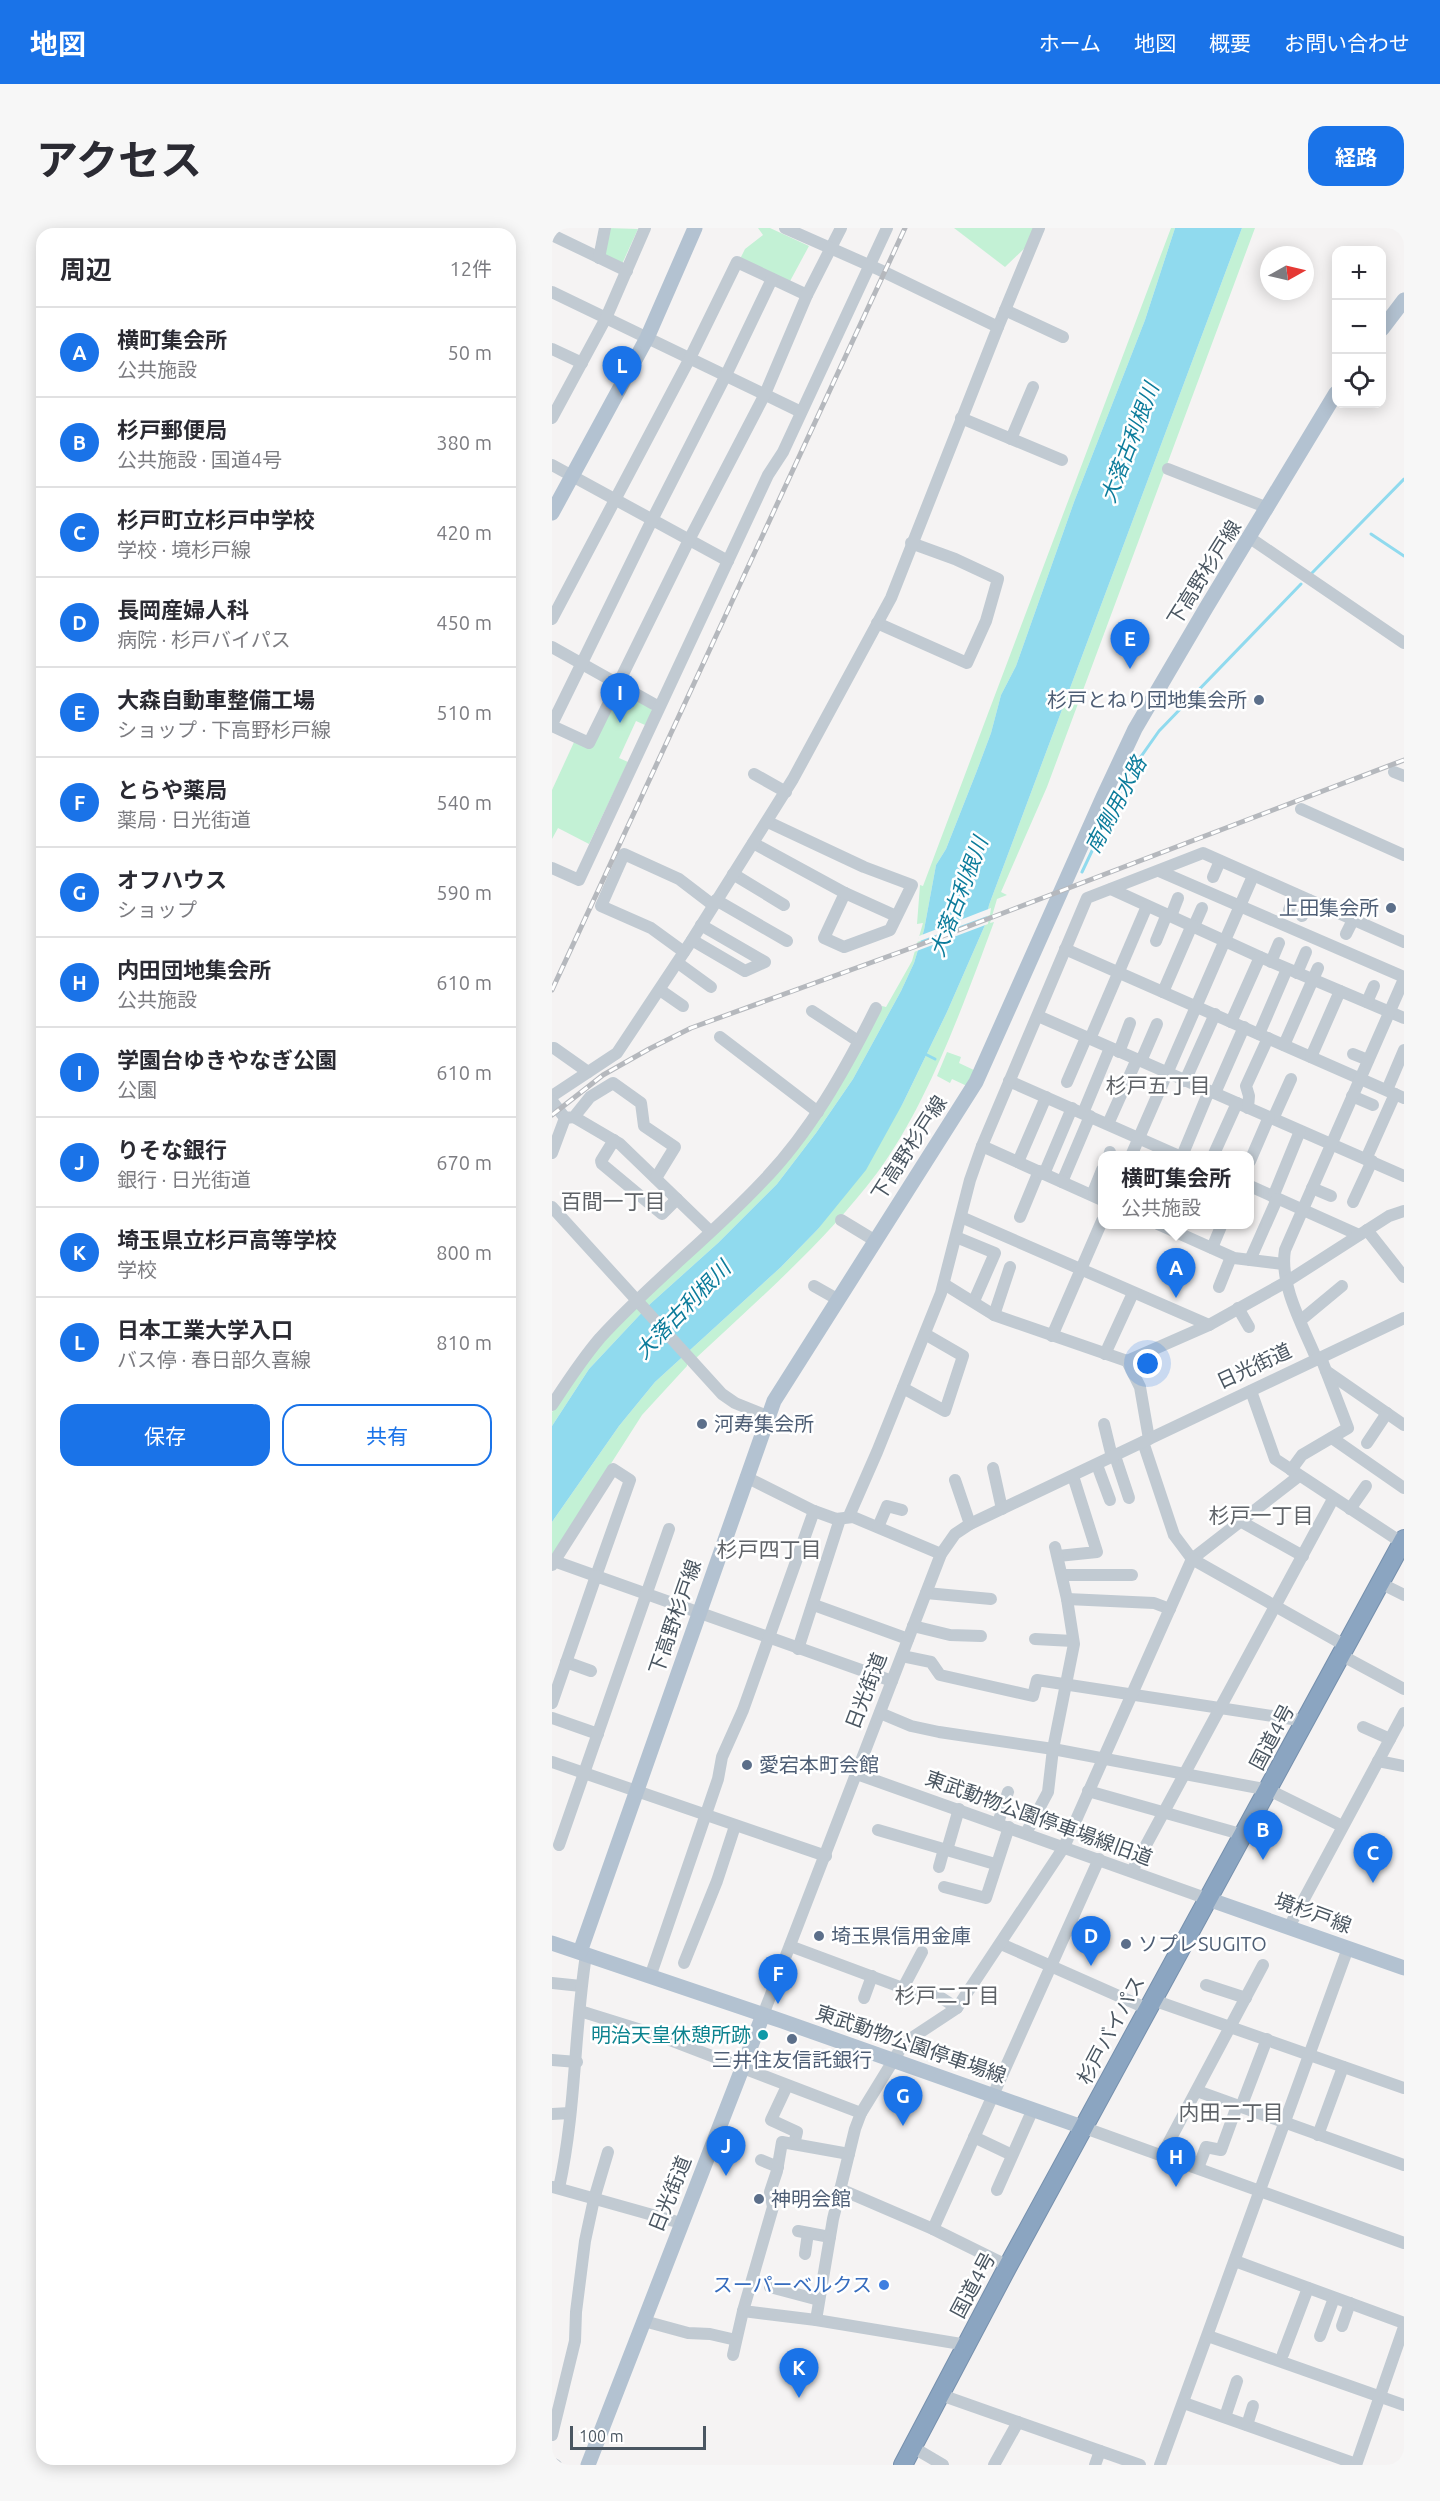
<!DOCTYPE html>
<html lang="ja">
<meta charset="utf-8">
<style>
:root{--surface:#fff;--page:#f7f7f7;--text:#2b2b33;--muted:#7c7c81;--line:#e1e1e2;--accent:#1a73e8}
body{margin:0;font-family:Ubuntu,"Noto Sans JP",sans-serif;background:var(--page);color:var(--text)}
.controls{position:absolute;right:18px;top:18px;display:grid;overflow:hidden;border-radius:12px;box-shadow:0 3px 15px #0003}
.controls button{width:54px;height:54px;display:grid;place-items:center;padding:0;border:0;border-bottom:2px solid var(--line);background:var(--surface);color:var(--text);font:30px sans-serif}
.compass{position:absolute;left:708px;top:18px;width:54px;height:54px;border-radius:50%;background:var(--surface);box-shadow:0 3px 15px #0003;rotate:82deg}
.scale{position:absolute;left:18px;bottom:15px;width:136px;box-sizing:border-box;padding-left:6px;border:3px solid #4a5661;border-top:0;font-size:16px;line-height:21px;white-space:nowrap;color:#4a5661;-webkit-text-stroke:4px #fff;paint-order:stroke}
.you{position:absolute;left:596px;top:1136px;width:21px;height:21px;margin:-15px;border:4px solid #fff;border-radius:50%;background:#1a73e8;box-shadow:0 0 0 9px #1a73e833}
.badge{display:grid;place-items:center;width:39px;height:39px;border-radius:50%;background:var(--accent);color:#fff;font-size:20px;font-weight:700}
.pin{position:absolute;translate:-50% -50px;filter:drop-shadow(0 2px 3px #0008)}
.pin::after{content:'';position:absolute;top:32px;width:21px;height:18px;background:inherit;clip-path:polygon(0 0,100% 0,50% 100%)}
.popup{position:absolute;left:546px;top:923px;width:156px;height:78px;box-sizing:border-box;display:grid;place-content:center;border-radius:12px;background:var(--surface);filter:drop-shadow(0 2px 4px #0005);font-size:20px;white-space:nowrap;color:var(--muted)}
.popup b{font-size:22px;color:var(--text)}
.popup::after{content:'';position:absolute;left:50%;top:100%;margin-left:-12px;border:12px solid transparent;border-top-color:var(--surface)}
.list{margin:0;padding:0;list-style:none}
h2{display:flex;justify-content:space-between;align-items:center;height:78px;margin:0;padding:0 24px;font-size:26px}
h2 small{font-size:20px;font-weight:400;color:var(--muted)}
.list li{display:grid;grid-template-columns:39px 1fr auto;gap:18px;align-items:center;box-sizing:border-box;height:90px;padding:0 24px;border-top:2px solid var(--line)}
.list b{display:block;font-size:22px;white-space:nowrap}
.list p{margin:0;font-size:20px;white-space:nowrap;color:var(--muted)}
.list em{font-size:20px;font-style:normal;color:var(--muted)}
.actions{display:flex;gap:12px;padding:18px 24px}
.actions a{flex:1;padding:14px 0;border:2px solid var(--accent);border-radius:18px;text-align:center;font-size:21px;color:var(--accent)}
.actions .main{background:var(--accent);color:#fff}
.icon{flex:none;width:33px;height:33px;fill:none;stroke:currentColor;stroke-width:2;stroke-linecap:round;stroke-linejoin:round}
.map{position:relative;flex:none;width:852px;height:2237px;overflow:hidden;border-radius:18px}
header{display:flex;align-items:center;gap:36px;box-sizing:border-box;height:84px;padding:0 30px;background:var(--accent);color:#fff}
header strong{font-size:28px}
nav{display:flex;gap:33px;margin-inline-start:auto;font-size:21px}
.intro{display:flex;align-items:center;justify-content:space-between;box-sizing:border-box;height:144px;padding:0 36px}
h1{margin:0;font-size:42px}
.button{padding:15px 27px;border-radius:18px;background:var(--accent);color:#fff;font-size:21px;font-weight:700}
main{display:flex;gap:36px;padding:0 36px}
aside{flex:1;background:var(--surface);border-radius:18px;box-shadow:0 3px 15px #0003}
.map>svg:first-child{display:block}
</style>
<header>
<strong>地図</strong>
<nav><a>ホーム</a><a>地図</a><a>概要</a><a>お問い合わせ</a></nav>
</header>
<div class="intro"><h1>アクセス</h1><a class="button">経路</a></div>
<main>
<aside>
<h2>周辺<small>12件</small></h2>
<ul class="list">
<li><span class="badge">A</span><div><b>横町集会所</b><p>公共施設</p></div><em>50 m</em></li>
<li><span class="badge">B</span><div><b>杉戸郵便局</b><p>公共施設 · 国道4号</p></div><em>380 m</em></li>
<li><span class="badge">C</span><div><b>杉戸町立杉戸中学校</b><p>学校 · 境杉戸線</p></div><em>420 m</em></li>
<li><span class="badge">D</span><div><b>長岡産婦人科</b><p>病院 · 杉戸バイパス</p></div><em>450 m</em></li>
<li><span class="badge">E</span><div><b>大森自動車整備工場</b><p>ショップ · 下高野杉戸線</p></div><em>510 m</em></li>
<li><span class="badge">F</span><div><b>とらや薬局</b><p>薬局 · 日光街道</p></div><em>540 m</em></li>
<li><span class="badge">G</span><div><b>オフハウス</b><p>ショップ</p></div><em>590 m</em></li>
<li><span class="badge">H</span><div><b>内田団地集会所</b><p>公共施設</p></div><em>610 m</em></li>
<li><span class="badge">I</span><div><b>学園台ゆきやなぎ公園</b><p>公園</p></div><em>610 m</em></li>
<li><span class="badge">J</span><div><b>りそな銀行</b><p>銀行 · 日光街道</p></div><em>670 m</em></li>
<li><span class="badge">K</span><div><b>埼玉県立杉戸高等学校</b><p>学校</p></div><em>800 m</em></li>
<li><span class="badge">L</span><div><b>日本工業大学入口</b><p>バス停 · 春日部久喜線</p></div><em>810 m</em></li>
</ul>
<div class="actions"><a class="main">保存</a><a>共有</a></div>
</aside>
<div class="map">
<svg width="852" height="2237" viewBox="0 0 852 2237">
<rect width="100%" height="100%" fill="#f5f3f3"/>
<!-- green -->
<g fill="#c3f1d5">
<polygon points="56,0 86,1 70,36 51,27"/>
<polygon points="206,0 218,0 257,18 237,55 188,31 193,21 211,7"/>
<polygon points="402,0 482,0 474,19 453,39"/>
<polygon points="619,0 623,0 593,92 522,274 464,438 449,467 439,505 424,545 394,621 384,637 372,702 362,735 349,763 301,851 264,905 225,956 166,1015 97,1077 37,1141 0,1198 0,1184 53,1108 268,887 330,778 334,779 360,733 371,695 365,696 368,657 371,658"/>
<path d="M690,0H703L495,559L449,664L455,667L445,671L438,695L442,694C412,775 376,876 325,945C273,1014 207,1071 144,1130L135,1135V1138L90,1187L0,1328V1294L67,1198L103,1154L229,1039L266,1001L351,875L395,784L433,697L437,677Z"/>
<polygon points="71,463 99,478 100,484 93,497 84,493 67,530 76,534 37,616 6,600 0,611 0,562 23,512 40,518 67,465"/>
<polygon points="395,824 409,829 407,835 424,843 415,858 400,851 398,855 385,848"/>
</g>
<!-- water -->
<polygon fill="#90daee" points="623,0 690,0 437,677 433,697 395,784 351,875 314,942 266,1001 229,1039 103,1154 67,1198 0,1294 0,1198 37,1141 97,1077 166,1015 225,956 264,905 301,851 349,763 362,735 372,702 384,637 394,621 424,545 439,505 449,467 464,438 522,274 593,92"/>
<!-- pier -->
<g fill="#f5f3f3">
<polygon points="439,680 438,687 365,714 367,708"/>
<polygon points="437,688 436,696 362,724 364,717"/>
</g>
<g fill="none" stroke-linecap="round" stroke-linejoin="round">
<!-- stream -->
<g stroke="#90daee" stroke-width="3">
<polyline points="819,306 852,328"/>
<polyline points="760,345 852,251"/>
<polyline points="530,644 576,547 607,503 749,356"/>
<polyline points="371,825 383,831"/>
</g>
<!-- highway casing -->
<g stroke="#7690ad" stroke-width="20">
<polyline id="highway" points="351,2237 456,2038 852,1311"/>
</g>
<!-- minor -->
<g stroke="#c1cad2" stroke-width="12">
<polyline points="0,7 75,43"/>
<polyline points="47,30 53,0"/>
<polyline points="0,64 249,184"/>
<polyline points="453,82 511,109"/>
<polyline points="446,99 487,0"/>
<polyline points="0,121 30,135"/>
<polyline points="0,190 54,90 93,0"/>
<polyline points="409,190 510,232"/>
<polyline points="459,211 481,159"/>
<polyline points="0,237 176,333"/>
<polyline points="616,241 716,280"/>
<polyline points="698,310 852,415"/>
<polyline points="0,391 138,130 185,34 255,67"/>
<polyline points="325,395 415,435 434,393 446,351 403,331 359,315"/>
<polyline points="0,419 107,479"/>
<polyline points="0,496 100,292 174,147 220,51"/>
<polyline points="0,498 37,515 137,312 213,166 255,67 289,0"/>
<polyline points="842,544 852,548"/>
<polyline points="202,546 234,564"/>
<polyline points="749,581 852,627"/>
<polyline points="216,594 312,639 360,657 338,702 292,719 272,710 293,665"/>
<polyline points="201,615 293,665 344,688"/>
<polyline points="0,640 27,652 216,247 231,224 335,0"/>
<polyline points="607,643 852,749"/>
<polyline points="181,646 232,677"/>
<polyline points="661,649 668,633"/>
<polyline points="559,661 708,729 852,790"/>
<polyline points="164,672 235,713"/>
<polyline points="737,682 743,666"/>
<polyline points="619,688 626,670"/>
<polyline points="750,688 757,672"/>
<polyline points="642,698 650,680"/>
<polyline points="794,706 801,692"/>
<polyline points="140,712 193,743 213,734 149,697"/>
<polyline points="604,713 615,686"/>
<polyline points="513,721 852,870"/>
<polyline points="132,724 99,700 49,678 72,626 127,651 161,677"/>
<polyline points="719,734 727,715"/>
<polyline points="126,735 159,759"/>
<polyline points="745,745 754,724"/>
<polyline points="108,762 131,778"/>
<polyline points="611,764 640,697"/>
<polyline points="815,774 822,758"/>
<polyline points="260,783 306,813"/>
<polyline points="486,788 852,948"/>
<polyline points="679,794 708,729"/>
<polyline points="707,806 735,741"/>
<polyline points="168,809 266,884"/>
<polyline points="538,811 595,678"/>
<polyline points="732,817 766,740"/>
<polyline points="2,820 36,844"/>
<polyline points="567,824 578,795"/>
<polyline points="801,826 816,832"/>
<polyline points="759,829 788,763"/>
<polyline points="589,833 605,796"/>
<polyline points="457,853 627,928"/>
<polyline points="633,853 663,786"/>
<polyline points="515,854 534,810"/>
<polyline points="835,862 852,822"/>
<polyline points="663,865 692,799"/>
<polyline points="0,868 65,825 140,712 241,551 339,370 446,99 328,42 233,0"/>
<polyline points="800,868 821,877"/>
<polyline points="0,873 13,890 0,925"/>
<polyline points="696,880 697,868 694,858 716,810"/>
<polyline points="531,885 558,820"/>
<polyline points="22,889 68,916 158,1003"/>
<polyline points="13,890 22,889 38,869 61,855 89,875 92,898 123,919 104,950"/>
<polyline points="721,891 739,851"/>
<polyline points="556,896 585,831"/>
<polyline points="62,912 49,933 50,936 110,986 125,971"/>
<polyline points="430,918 535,670 651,625 852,714"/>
<polyline points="557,928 558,924"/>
<polyline points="579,928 701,648"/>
<polyline points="630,928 657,863"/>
<polyline points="661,928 685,875"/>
<polyline points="814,931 843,866"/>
<polyline points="698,933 717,889"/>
<polyline points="466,934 494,869"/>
<polyline points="492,946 520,880"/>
<polyline points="510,954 538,888"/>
<polyline points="698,958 807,1007"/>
<polyline points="760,960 779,968"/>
<polyline points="540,967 550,942"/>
<polyline points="721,969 748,903"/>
<polyline points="801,974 820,933"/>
<polyline points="0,979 170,1166 183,1175 215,1188"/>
<polyline points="409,989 657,1097"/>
<polyline points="468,989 487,943"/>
<polyline points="289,992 322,1012"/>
<polyline points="606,996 682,1030 731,1036"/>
<polyline points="815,1002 852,1049"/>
<polyline points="404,1009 443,1025 422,1073"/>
<polyline points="660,1020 670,996"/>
<polyline points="698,1032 725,971"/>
<polyline points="392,1056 442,1087 575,1133"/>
<polyline points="262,1058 285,1071"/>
<polyline points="667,1059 679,1029"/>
<polyline points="686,1080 697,1099"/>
<polyline points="442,1087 458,1039"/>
<polyline points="749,1092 790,1058"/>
<polyline points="500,1108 550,993"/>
<polyline points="553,1126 581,1065"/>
<path d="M765,1132C752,1100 727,1057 733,1022L852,751"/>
<polyline points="774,1143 852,1197"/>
<polyline points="351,1160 393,1183 411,1128 373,1106"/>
<polyline points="699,1163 723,1231 852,1316"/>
<path d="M0,1177C15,1154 30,1131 48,1110C98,1055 158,1009 209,955C258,905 293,842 324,780"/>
<polyline points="552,1196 560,1229"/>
<polyline points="780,1210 852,1260"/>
<polyline points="597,1211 588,1159 575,1133 657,1097 734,1054 837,988 852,983"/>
<polyline points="591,1214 622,1307 640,1331 747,1248"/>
<polyline points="815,1215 835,1185"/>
<polyline points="563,1228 577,1270"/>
<polyline points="545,1237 558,1272"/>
<polyline points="441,1240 450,1281"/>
<polyline points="739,1242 750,1227 796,1200 769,1130"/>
<polyline points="194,1249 262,1283 284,1291 301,1289 389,1326"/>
<polyline points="403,1252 418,1296"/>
<polyline points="798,1281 814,1258"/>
<polyline points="297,1288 325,1224 389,1065 418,952 430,918 550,972"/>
<polyline points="688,1293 751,1328"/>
<polyline points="326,1299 335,1278 350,1282"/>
<polyline points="506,1328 545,1324 521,1248"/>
<polyline points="0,1337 61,1241 78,1252 44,1348 2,1333"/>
<polyline points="510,1347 580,1347"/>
<polyline points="828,1355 852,1367"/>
<polyline points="374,1365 439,1371"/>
<polyline points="515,1371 602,1375 618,1381"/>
<polyline points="262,1377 356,1411"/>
<polyline points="361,1398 398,1407 429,1408"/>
<polyline points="483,1411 521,1413"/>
<polyline points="246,1421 288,1291"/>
<polyline points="789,1427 852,1461"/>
<polyline points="350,1428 379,1434 388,1447 481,1468 485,1452 753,1493"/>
<polyline points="14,1434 39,1443"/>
<polyline points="0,1475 44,1348 340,1453"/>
<polyline points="328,1485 359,1498 387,1504 501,1521 717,1562 790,1598"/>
<polyline points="0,1490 46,1506"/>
<polyline points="811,1499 838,1511"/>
<polyline points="826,1533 852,1538"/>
<polyline points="0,1534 274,1628"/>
<polyline points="305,1546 656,1671"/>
<polyline points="536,1563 692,1607"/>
<polyline points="446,1595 456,1564"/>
<polyline points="326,1602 443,1636"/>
<polyline points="474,1605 496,1564 501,1521 522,1416 515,1371 503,1319"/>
<polyline points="7,1617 117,1301"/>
<polyline points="395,1622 407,1581"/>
<polyline points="387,1639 392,1621"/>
<polyline points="580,1643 781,1271"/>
<polyline points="392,1659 434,1670 457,1599"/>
<polyline points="737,1699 852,1485"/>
<polyline points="449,1716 596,1781"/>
<polyline points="238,1718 367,1766 377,1762 405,1780"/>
<polyline points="132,1735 165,1653 183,1598"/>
<polyline points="98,1749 166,1551 170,1529 191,1482 262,1283"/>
<polyline points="0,1755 29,1758"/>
<polyline points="654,1757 694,1770"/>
<polyline points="351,1760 370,1724"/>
<polyline points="312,1770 320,1748"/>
<polyline points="601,1772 852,1860"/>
<polyline points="28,1783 102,1806 309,1885"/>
<polyline points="211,1787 389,1326 403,1306 418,1296 852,1090"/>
<polyline points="0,1832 25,1834"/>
<polyline points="235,1858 219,1892 245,1904 242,1916"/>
<polyline points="645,1863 852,1937"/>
<polyline points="689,1879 715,1811"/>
<polyline points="0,1886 18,1885"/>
<polyline points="533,1900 852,2015"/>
<polyline points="766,1907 791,1839"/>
<polyline points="422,1909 460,1927"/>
<polyline points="610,1927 711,1737"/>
<polyline points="209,1932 226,1939"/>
<polyline points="646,1940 654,1919 669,1922 685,1878"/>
<polyline points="1,1959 129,1995"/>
<path d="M7,1960C24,1883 22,1804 34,1727"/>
<polyline points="288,1961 381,2001 456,2038"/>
<polyline points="445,1962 481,1881"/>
<polyline points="381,2001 547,1631"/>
<polyline points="246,2003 278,2009"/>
<polyline points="253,2026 256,2005"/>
<polyline points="683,2033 852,2095"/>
<polyline points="218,2059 267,2072"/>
<polyline points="264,2092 191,2083 221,1979 218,1964 225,1943 230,1914 297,1926"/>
<polyline points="92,2093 136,2105 158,2106 184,2112"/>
<polyline points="790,2098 798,2075"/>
<polyline points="656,2108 852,2177"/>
<polyline points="768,2108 782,2070"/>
<polyline points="415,2117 264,2092 281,1991 303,1901 309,1885 352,1815 405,1780 512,1619 640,1331 794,1418"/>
<polyline points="731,2126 756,2060"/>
<polyline points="181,2127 191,2083"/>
<polyline points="389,2167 588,2237"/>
<polyline points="632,2175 804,2236"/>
<polyline points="673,2189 685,2153"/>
<polyline points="695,2197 701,2178"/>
<polyline points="0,2207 23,2113 24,2084 33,2013 42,1971 56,1924"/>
<polyline points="369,2224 391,2237"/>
<polyline points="0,2235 4,2237"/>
<polyline points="442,2237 466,2194"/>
<polyline points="543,2237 548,2223"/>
<polyline points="608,2237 796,1720"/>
<polyline points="804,2237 852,2099"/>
</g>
<!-- major -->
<g stroke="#b3c2d1" stroke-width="15">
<polyline points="830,101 852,72"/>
<polyline points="0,285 95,110 143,0"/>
<polyline points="656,1671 852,1740"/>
<polyline points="0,1715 230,1793 533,1900"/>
<polyline points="28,1724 222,1173 424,854 551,569 583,501 654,380 784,165"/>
<polyline points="36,2237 211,1787"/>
</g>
<!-- highway -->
<use href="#highway" stroke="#8ba5c1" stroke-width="18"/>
<!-- rail casing -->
<g stroke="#b5b8bd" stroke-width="5">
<g id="rail">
<polyline points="0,762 353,0"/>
<polyline points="0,887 51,847 97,821 139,800 362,719 852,532"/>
</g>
</g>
<!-- rail -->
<use href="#rail" stroke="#fff" stroke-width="3" stroke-dasharray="9" stroke-linecap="butt"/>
</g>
<!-- markers -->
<g fill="#5c6f8a" stroke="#fff" stroke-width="2">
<circle cx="707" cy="472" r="6"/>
<circle cx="839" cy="680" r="6"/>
<circle cx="150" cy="1196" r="6"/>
<circle cx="195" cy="1537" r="6"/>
<circle cx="267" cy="1708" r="6"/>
<circle cx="574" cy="1716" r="6"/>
<circle cx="240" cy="1811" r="6"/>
<circle cx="207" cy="1971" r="6"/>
</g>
<circle fill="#0f9aa8" stroke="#fff" stroke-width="2" cx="211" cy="1807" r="6"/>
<circle fill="#3f7fe0" stroke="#fff" stroke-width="2" cx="332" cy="2057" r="6"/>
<g text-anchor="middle" stroke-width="5" stroke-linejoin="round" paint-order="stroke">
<!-- street labels -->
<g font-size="20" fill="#4a5661" stroke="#fff">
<text transform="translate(652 345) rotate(-58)" y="7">下高野杉戸線</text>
<text transform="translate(357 920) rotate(-57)" y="7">下高野杉戸線</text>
<text transform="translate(702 1138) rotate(-25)" y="7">日光街道</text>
<text transform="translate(123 1389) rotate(-71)" y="7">下高野杉戸線</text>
<text transform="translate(314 1463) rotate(-69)" y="7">日光街道</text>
<text transform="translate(720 1509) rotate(-62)" y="7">国道4号</text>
<text transform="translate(487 1590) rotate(20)" y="7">東武動物公園停車場線旧道</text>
<text transform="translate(761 1685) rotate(20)" y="7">境杉戸線</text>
<text transform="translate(559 1802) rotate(-62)" y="7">杉戸バイパス</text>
<text transform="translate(359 1816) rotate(19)" y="7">東武動物公園停車場線</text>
<text transform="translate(118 1966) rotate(-68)" y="7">日光街道</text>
<text transform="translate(421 2057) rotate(-62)" y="7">国道4号</text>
</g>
<!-- service labels -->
<g font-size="20" fill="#4e5e75" stroke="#fff" text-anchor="start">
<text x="695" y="479" text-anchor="end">杉戸とねり団地集会所</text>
<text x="827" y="687" text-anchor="end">上田集会所</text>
<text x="162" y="1203">河寿集会所</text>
<text x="207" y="1544">愛宕本町会館</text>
<text x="279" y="1715">埼玉県信用金庫</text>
<text x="586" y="1723">ソプレSUGITO</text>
<text x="240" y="1839" text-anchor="middle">三井住友信託銀行</text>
<text x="219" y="1978">神明会館</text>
</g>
<!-- culture labels -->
<g font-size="20" fill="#0d838f" stroke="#fff" text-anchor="end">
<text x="199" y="1814">明治天皇休憩所跡</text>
</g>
<!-- shop labels -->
<g font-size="20" fill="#366cbe" stroke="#fff" text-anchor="end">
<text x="320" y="2064">スーパーベルクス</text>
</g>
<!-- water labels -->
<g font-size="21" font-style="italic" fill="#0c7c9b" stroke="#fff">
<text transform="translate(578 215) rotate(-69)" y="7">大落古利根川</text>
<text transform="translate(564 577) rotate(-62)" y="7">南側用水路</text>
<text transform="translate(407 669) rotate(-69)" y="7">大落古利根川</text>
<text transform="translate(131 1082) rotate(-46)" y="7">大落古利根川</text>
</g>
<!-- neighbourhood labels -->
<g font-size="21" fill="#5f6368" stroke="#fff">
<text x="606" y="865">杉戸五丁目</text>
<text x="61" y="981">百間一丁目</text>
<text x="709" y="1295">杉戸一丁目</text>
<text x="217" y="1329">杉戸四丁目</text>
<text x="395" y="1775">杉戸二丁目</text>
<text x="679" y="1892">内田二丁目</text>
</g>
</g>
</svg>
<div class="controls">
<button>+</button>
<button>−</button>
<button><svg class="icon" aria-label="locate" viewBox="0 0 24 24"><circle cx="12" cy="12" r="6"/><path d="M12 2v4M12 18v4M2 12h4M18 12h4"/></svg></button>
</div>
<svg class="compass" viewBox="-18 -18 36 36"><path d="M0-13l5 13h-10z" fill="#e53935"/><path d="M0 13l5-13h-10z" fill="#7c7c81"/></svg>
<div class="scale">100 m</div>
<div class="you"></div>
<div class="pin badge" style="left:624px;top:1070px">A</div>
<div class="popup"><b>横町集会所</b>公共施設</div>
<div class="pin badge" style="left:711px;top:1632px">B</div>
<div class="pin badge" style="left:821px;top:1655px">C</div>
<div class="pin badge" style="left:539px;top:1738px">D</div>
<div class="pin badge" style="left:578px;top:441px">E</div>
<div class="pin badge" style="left:226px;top:1776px">F</div>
<div class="pin badge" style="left:351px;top:1898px">G</div>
<div class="pin badge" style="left:624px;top:1959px">H</div>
<div class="pin badge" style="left:68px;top:495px">I</div>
<div class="pin badge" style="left:174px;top:1948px">J</div>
<div class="pin badge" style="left:247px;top:2170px">K</div>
<div class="pin badge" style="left:70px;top:168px">L</div>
</div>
</main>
